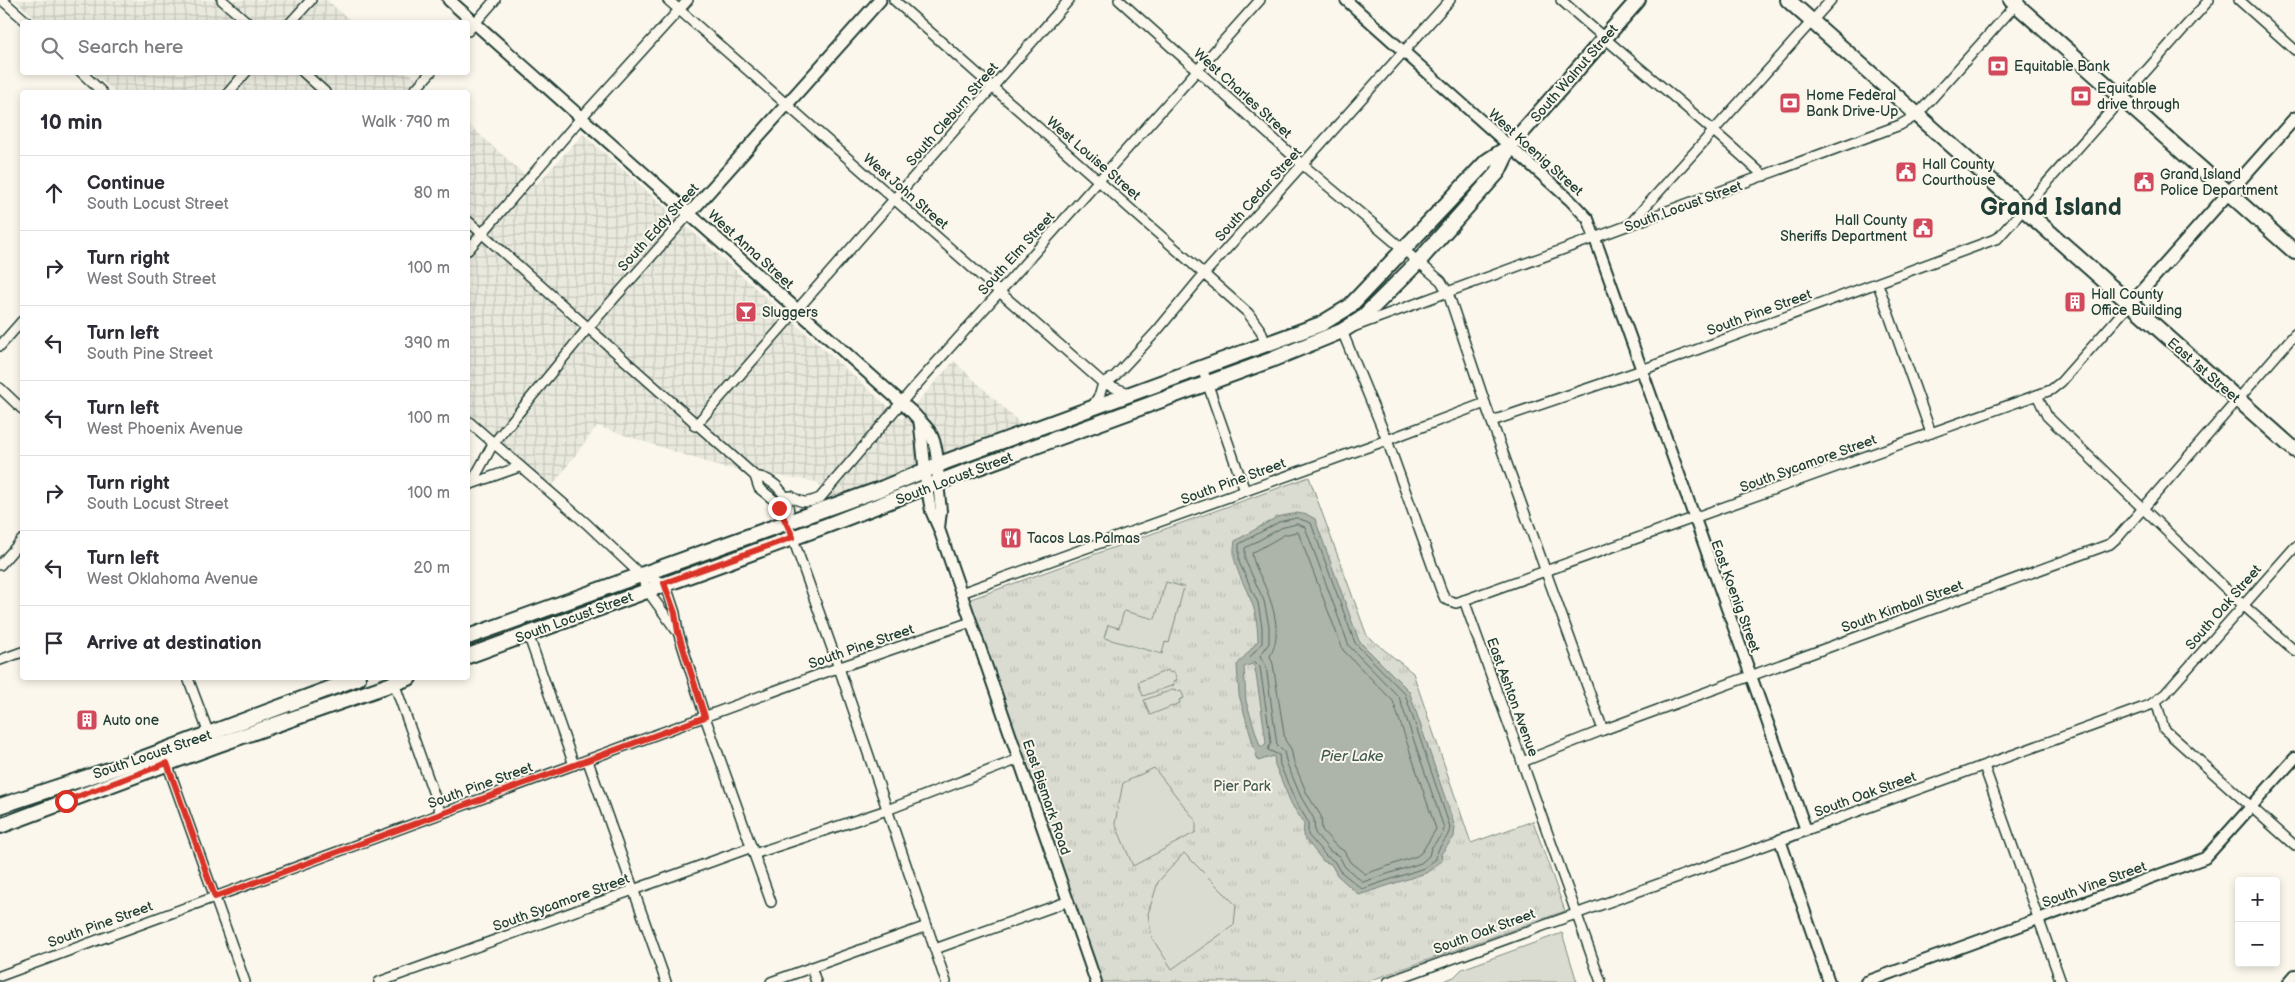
<!DOCTYPE html>
<meta charset="utf-8">
<style>
:root{--surface:#fff;--page:#f2f2f3;--text:#2b2b33;--muted:#7c7c81;--line:#e1e1e2}
body{margin:0;font-family:"Balsamiq Sans",sans-serif;background:var(--page);color:var(--text)}
.controls{position:absolute;right:15px;bottom:15px;display:grid;overflow:hidden;border-radius:5px;box-shadow:0 2px 8px #0003}
.controls button{width:45px;height:45px;display:grid;place-items:center;padding:0;border:0;border-bottom:1px solid var(--line);background:var(--surface);color:var(--text);font:25px sans-serif}
.stop{position:absolute;width:15px;height:15px;margin:-11px;border:4px solid #d93025;border-radius:50%;background:#fff}
.stop.end{background:#d93025;border-color:#fff;box-shadow:0 1px 5px #0008}
.list{margin:0;padding:0;list-style:none}
h2{display:flex;justify-content:space-between;align-items:center;height:65px;margin:0;padding:0 20px;font-size:21px}
h2 small{font-size:16px;font-weight:400;color:var(--muted)}
.list li{display:grid;grid-template-columns:32px 1fr auto;gap:15px;align-items:center;box-sizing:border-box;height:75px;padding:0 20px;border-top:1px solid var(--line)}
.list b{display:block;font-size:19px;white-space:nowrap}
.list p{margin:0;font-size:16px;white-space:nowrap;color:var(--muted)}
.list em{font-size:16px;font-style:normal;color:var(--muted)}
.icon{flex:none;width:28px;height:28px;fill:none;stroke:currentColor;stroke-width:2;stroke-linecap:round;stroke-linejoin:round}
.map{position:relative;flex:none;width:2295px;height:982px;overflow:hidden}
.search{position:absolute;background:var(--surface);box-shadow:0 2px 8px #0003;left:20px;top:20px;width:450px;height:55px;display:flex;align-items:center;gap:12px;box-sizing:border-box;padding:0 18px;border-radius:5px;color:var(--muted);font-size:19px}
.panel{position:absolute;background:var(--surface);box-shadow:0 2px 8px #0003;left:20px;top:90px;width:450px;height:590px;border-radius:5px}
.map>svg:first-child{display:block}
</style>
<div class="map">
<svg width="2295" height="982" viewBox="0 0 2295 982">
<defs>
<pattern id="industrial-grid" width="8" height="8" patternUnits="userSpaceOnUse" patternTransform="scale(1.25)"><rect width="8" height="8" fill="#eae9de"/><path d="M0 4h8M4 0v8" fill="none" stroke="#c8c9bf"/></pattern>
<pattern id="grass-tufts" width="24" height="20" patternUnits="userSpaceOnUse" patternTransform="scale(1.25)"><rect width="24" height="20" fill="#dbdcd1"/><path d="M3 7l-1-3M5 7V3M7 7l1-3M15 17l-1-3M17 17v-4M19 17l1-3" fill="none" stroke="#bcbeb4"/></pattern>
</defs>
<rect width="100%" height="100%" fill="#fbf7ec"/>
<filter id="ink" filterUnits="userSpaceOnUse"><feTurbulence type="fractalNoise" baseFrequency=".02" numOctaves="2"/><feDisplacementMap in="SourceGraphic" scale="10" xChannelSelector="R" yChannelSelector="G"/><feConvolveMatrix kernelMatrix="1 2 1 2 8 2 1 2 1" color-interpolation-filters="sRGB"/></filter>
<g filter="url(#ink)">
<!-- industrial -->
<g fill="url(#industrial-grid)">
<polygon points="15,0 327,0 352,22 40,22"/>
<polygon points="93,73 409,73 432,92 115,92"/>
<polygon points="468,124 536,185 583,134 902,419 954,361 1036,438 839,513 817,482 721,467 597,426 551,488 468,413"/>
</g>
<!-- grass -->
<polygon fill="url(#grass-tufts)" stroke="#7d8c82" points="1309,477 1367,636 1413,673 1471,843 1533,821 1565,911 1366,982 1102,982 968,600"/>
<!-- pitch -->
<g fill="#dbdcd1" stroke="#7d8c82">
<polygon points="1166,582 1184,587 1169,643 1165,642 1162,654 1104,638 1108,625 1119,628 1124,611 1155,619"/>
<polygon points="1168,670 1170,673 1174,672 1177,680 1173,682 1174,685 1143,696 1138,682"/>
<polygon points="1175,689 1176,692 1181,690 1184,698 1179,700 1180,703 1150,715 1144,700"/>
<polygon points="1154,768 1196,821 1196,832 1133,866 1115,823 1123,783"/>
<polygon points="1184,853 1236,905 1234,925 1172,969 1152,938 1148,914 1158,882"/>
<polygon points="1562,933 1577,982 1441,982 1454,977 1462,969"/>
</g>
<!-- water -->
<path fill="#adb4aa" stroke="#74847b" fill-rule="evenodd" d="M1297,513L1308,515L1315,519L1359,641L1409,691L1455,827L1454,837L1441,854L1442,861L1426,873L1359,895L1337,875L1331,864L1323,861L1303,836L1304,824L1291,803L1275,765L1274,756L1258,761L1239,695L1237,665L1258,641C1258,630 1256,613 1252,603C1244,582 1230,564 1235,541L1277,517ZM1252,664L1255,668L1265,734L1266,743L1263,746H1260L1246,701L1244,667Z"/>
<g fill="none" stroke-linecap="round" stroke-linejoin="round">
<!-- shore -->
<g stroke="#586d63" stroke-width="1">
<path d="M1297,518L1311,523L1355,643L1405,694L1450,827C1449,840 1436,846 1436,859L1424,868L1362,889L1340,871L1334,861L1326,856L1308,835V822L1295,800L1280,765L1279,755L1268,750L1271,742L1260,667L1250,657L1262,643V627L1258,603L1239,562V544L1279,522Z"/>
<polygon points="1297,524 1305,527 1349,646 1399,697 1444,828 1443,833 1431,848 1429,856 1421,863 1363,882 1345,867 1339,856 1330,851 1315,833 1314,819 1301,797 1287,764 1284,752 1277,745 1266,666 1260,656 1269,643 1269,626 1264,601 1245,560 1245,548 1281,528"/>
<path d="M1298,532L1343,650L1393,701L1436,829L1422,852L1417,856L1365,874L1350,862L1344,851L1335,845L1322,830L1321,816L1307,794L1294,763L1291,749L1285,740L1273,664L1270,656C1283,634 1273,604 1263,582C1259,573 1253,563 1252,553L1284,535Z"/>
</g>
<!-- minor casing -->
<g stroke="#1f3d34" stroke-width="12">
<g id="minor">
<polyline points="2,0 27,22"/>
<polyline points="222,0 247,22"/>
<polyline points="668,0 1103,383 1131,394"/>
<polyline points="894,0 1248,313 1261,331 1266,345"/>
<polyline points="1119,0 1303,165 1441,281 1448,293 1485,403 1603,730"/>
<path d="M1561,0C1628,60 1698,115 1764,176"/>
<polyline points="2239,0 2295,50"/>
<polyline points="2019,1 1917,115 1900,125 1342,331 1387,440 1441,590 1445,599 1456,603 2051,390 2061,382 2130,304"/>
<polyline points="291,22 311,0"/>
<polyline points="468,31 495,0"/>
<polyline points="81,72 102,92"/>
<polyline points="303,72 325,92"/>
<polyline points="229,92 246,72"/>
<polyline points="413,92 431,72"/>
<polyline points="468,221 755,476 759,488 775,501 787,522 839,668 946,982"/>
<polyline points="1629,225 1831,0"/>
<polyline points="468,250 581,118 688,0"/>
<polyline points="1878,284 1931,433"/>
<polyline points="0,346 22,321"/>
<polyline points="1202,368 1245,491"/>
<polyline points="0,388 22,409"/>
<polyline points="2037,395 2047,416 2243,605 2295,651"/>
<polyline points="1092,407 1100,394 1103,383 1114,377 1156,332 1204,274 1450,0"/>
<polyline points="468,421 587,524 641,575 665,583 675,613 678,632 705,717 771,902"/>
<polyline points="1492,421 1642,370 1998,238 2209,0"/>
<polyline points="695,426 1069,0"/>
<path d="M755,476C776,479 794,499 787,522"/>
<polyline points="471,484 519,467"/>
<polyline points="468,485 471,484 493,444 587,329 689,214"/>
<path d="M785,497L791,496C802,504 808,503 820,498L911,391L1260,0"/>
<polyline points="0,565 22,540"/>
<polyline points="641,575 647,590 676,630"/>
<polyline points="961,593 1387,440 1485,403"/>
<polyline points="1464,600 1601,982"/>
<polyline points="528,634 574,765"/>
<polyline points="0,660 22,652"/>
<polyline points="188,678 209,734"/>
<polyline points="393,680 441,814"/>
<polyline points="2156,701 2164,729 2295,846"/>
<polyline points="588,761 666,982"/>
<polyline points="1522,762 1603,730 2110,544 2119,536 2295,334"/>
<polyline points="167,763 245,982"/>
<polyline points="1984,766 2061,982"/>
<polyline points="1806,830 2150,705 2165,694 2295,547"/>
<polyline points="754,854 887,810 1019,759"/>
<polyline points="935,949 1069,901"/>
<polyline points="811,967 816,982"/>
<polyline points="0,976 826,672 971,622"/>
<polyline points="379,982 752,847"/>
<polyline points="771,982 927,926"/>
<polyline points="1388,982 1780,840"/>
</g>
</g>
<!-- tertiary casing -->
<g stroke="#1f3d34" stroke-width="14">
<g id="tertiary">
<polyline points="1346,0 1570,200 1588,219 1806,830 1780,840 1829,982"/>
<polyline points="938,483 941,511 939,528"/>
<polyline points="927,488 931,511 939,529 1096,982"/>
<polyline points="1866,982 2205,858 2295,758"/>
<polyline points="2289,982 2295,975"/>
</g>
</g>
<!-- secondary casing -->
<g stroke="#1f3d34" stroke-width="15">
<g id="secondary">
<path d="M449,0L913,413C918,419 925,425 929,431C938,445 938,467 938,483"/>
<polyline points="689,214 880,0"/>
<polyline points="2130,304 2295,118"/>
<polyline points="920,422 927,488"/>
</g>
</g>
<!-- primary casing -->
<g stroke="#1f3d34" stroke-width="18">
<g id="primary">
<polyline points="468,637 883,488 945,462 1321,324 1349,307 1487,161 1510,146 1638,0"/>
<polyline points="468,656 828,525 965,472 1271,360 1342,331 1361,319 1418,262 1498,172 1510,147"/>
<polyline points="0,806 133,762 358,678"/>
<polyline points="0,826 217,745 409,678"/>
</g>
</g>
<!-- trunk casing -->
<g stroke="#1f3d34" stroke-width="18">
<g id="trunk">
<polyline points="1788,0 2295,450"/>
<polyline points="2011,0 2295,252"/>
</g>
</g>
<!-- minor -->
<use href="#minor" stroke="#fbf7ec" stroke-width="9"/>
<!-- tertiary -->
<use href="#tertiary" stroke="#fbf7ec" stroke-width="10"/>
<!-- secondary -->
<use href="#secondary" stroke="#fbf7ec" stroke-width="11"/>
<!-- primary -->
<use href="#primary" stroke="#fbf7ec" stroke-width="14"/>
<!-- trunk -->
<use href="#trunk" stroke="#fbf7ec" stroke-width="14"/>
</g>
</g>
<g fill="none" stroke-linecap="round" stroke-linejoin="round" filter="url(#ink)">
<!-- route -->
<polyline stroke="#d93025" stroke-width="6" points="66,801 167,763 215,897 705,717 678,632 675,613 664,583 793,537 779,508"/>
</g>
<!-- icons -->
<defs>
<g id="bank-square" transform="scale(1.125)"><rect x="-9" y="-9" width="18" height="18" rx="4" fill="#d1495b" stroke="#fbf7ec"/><path d="M-6-4H6V4H-6ZM0-2.3a2.3 2.3 0 1 0 0 4.6a2.3 2.3 0 1 0 0-4.6Z" fill="#fff"/></g>
<g id="civic-square" transform="scale(1.125)"><rect x="-9" y="-9" width="18" height="18" rx="4" fill="#d1495b" stroke="#fbf7ec"/><path d="M-.6-6.5H3V-4.5H.6V-3L4-1V1h2V6H-6V1h2V-1L-.6-3ZM-1.2 2.5V6h2.4V2.5Z" fill="#fff"/></g>
<g id="building-square" transform="scale(1.125)"><rect x="-9" y="-9" width="18" height="18" rx="4" fill="#d1495b" stroke="#fbf7ec"/><path d="M-4-6H4V6H1V3H-1V6H-4ZM-2.5-4.3h1.7v1.8h-1.7ZM.8-4.3h1.7v1.8H.8ZM-2.5-1h1.7V.8h-1.7ZM.8-1h1.7V.8H.8Z" fill="#fff"/></g>
<g id="bar-square" transform="scale(1.125)"><rect x="-9" y="-9" width="18" height="18" rx="4" fill="#d1495b" stroke="#fbf7ec"/><path d="M-6-5H6L.8 .8V4.5H3.5V6h-7V4.5H-.8V.8Z" fill="#fff"/></g>
<g id="restaurant-square" transform="scale(1.125)"><rect x="-9" y="-9" width="18" height="18" rx="4" fill="#d1495b" stroke="#fbf7ec"/><path d="M-5-6h1v4h1v-4h1v4h1v-4h1v5L-1.5 .5V6h-2V.5L-5-1ZM5-6V6H3V1.5H1.5Q1.5-4 5-6Z" fill="#fff"/></g>
</defs>
<g fill-rule="evenodd">
<use href="#bank-square" x="1998" y="66"/>
<use href="#bank-square" x="2081" y="96"/>
<use href="#bank-square" x="1790" y="103"/>
<use href="#civic-square" x="1906" y="172"/>
<use href="#civic-square" x="2144" y="182"/>
<use href="#civic-square" x="1923" y="228"/>
<use href="#building-square" x="2075" y="302"/>
<use href="#bar-square" x="746" y="312"/>
<use href="#restaurant-square" x="1011" y="538"/>
<use href="#building-square" x="87" y="720"/>
</g>
<g text-anchor="middle" stroke-width="4" stroke-linejoin="round" paint-order="stroke">
<!-- poi labels -->
<g font-size="14" fill="#1f3d34" stroke="#fbf7ec" text-anchor="start">
<text x="2014" y="71">Equitable Bank</text>
<text x="2097" y="93">Equitable<tspan x="2097" dy="16">drive through</tspan></text>
<text x="1806" y="100">Home Federal<tspan x="1806" dy="16">Bank Drive-Up</tspan></text>
<text x="1922" y="169">Hall County<tspan x="1922" dy="16">Courthouse</tspan></text>
<text x="2160" y="179">Grand Island<tspan x="2160" dy="16">Police Department</tspan></text>
<text x="1907" y="225" text-anchor="end">Hall County<tspan x="1907" dy="16">Sheriffs Department</tspan></text>
<text x="2091" y="299">Hall County<tspan x="2091" dy="16">Office Building</tspan></text>
<text x="762" y="317">Sluggers</text>
<text x="1027" y="543">Tacos Las Palmas</text>
<text x="103" y="725">Auto one</text>
</g>
<!-- street labels -->
<g font-size="14" fill="#1f3d34" stroke="#fbf7ec">
<text transform="translate(1574 73) rotate(-49)" y="5">South Walnut Street</text>
<text transform="translate(1243 93) rotate(42)" y="5">West Charles Street</text>
<text transform="translate(952 114) rotate(-49)" y="5">South Cleburn Street</text>
<text transform="translate(1536 152) rotate(42)" y="5">West Koenig Street</text>
<text transform="translate(1094 158) rotate(41)" y="5">West Louise Street</text>
<text transform="translate(906 191) rotate(41)" y="5">West John Street</text>
<text transform="translate(1258 194) rotate(-48)" y="5">South Cedar Street</text>
<text transform="translate(1683 206) rotate(-20)" y="5">South Locust Street</text>
<text transform="translate(658 227) rotate(-48)" y="5">South Eddy Street</text>
<text transform="translate(751 249) rotate(42)" y="5">West Anna Street</text>
<text transform="translate(1016 253) rotate(-48)" y="5">South Elm Street</text>
<text transform="translate(1759 312) rotate(-20)" y="5">South Pine Street</text>
<text transform="translate(2204 370) rotate(41)" y="5">East 1st Street</text>
<text transform="translate(1808 463) rotate(-20)" y="5">South Sycamore Street</text>
<text transform="translate(954 478) rotate(-21)" y="5">South Locust Street</text>
<text transform="translate(1233 481) rotate(-20)" y="5">South Pine Street</text>
<text transform="translate(1736 596) rotate(70)" y="5">East Koenig Street</text>
<text transform="translate(1902 606) rotate(-20)" y="5">South Kimball Street</text>
<text transform="translate(2223 607) rotate(-49)" y="5">South Oak Street</text>
<text transform="translate(574 617) rotate(-20)" y="5">South Locust Street</text>
<text transform="translate(861 646) rotate(-19)" y="5">South Pine Street</text>
<text transform="translate(1513 697) rotate(70)" y="5">East Ashton Avenue</text>
<text transform="translate(152 754) rotate(-19)" y="5">South Locust Street</text>
<text transform="translate(480 785) rotate(-20)" y="5">South Pine Street</text>
<text transform="translate(1865 794) rotate(-20)" y="5">South Oak Street</text>
<text transform="translate(1047 797) rotate(71)" y="5">East Bismark Road</text>
<text transform="translate(2094 884) rotate(-20)" y="5">South Vine Street</text>
<text transform="translate(561 902) rotate(-20)" y="5">South Sycamore Street</text>
<text transform="translate(100 924) rotate(-20)" y="5">South Pine Street</text>
<text transform="translate(1484 931) rotate(-20)" y="5">South Oak Street</text>
</g>
<!-- park labels -->
<g font-size="14" fill="#455d53" stroke="#fbf7ec">
<text x="1242" y="791">Pier Park</text>
</g>
<!-- water labels -->
<g font-size="15" font-style="italic" fill="#425b52" stroke="#fbf7ec">
<text x="1352" y="761">Pier Lake</text>
</g>
<!-- town labels -->
<g font-size="24" font-weight="bold" fill="#1f3d34" stroke="#fbf7ec">
<text x="2051" y="215">Grand Island</text>
</g>
</g>
</svg>
<div class="controls">
<button>+</button>
<button>−</button>
</div>
<div class="stop" style="left:66px;top:801px"></div>
<div class="stop end" style="left:779px;top:508px"></div>
<div class="search"><svg class="icon" aria-label="search" viewBox="0 0 24 24"><circle cx="10" cy="10" r="6"/><path d="M15 15l6 6"/></svg>Search here</div>
<section class="panel">
<h2>10 min<small>Walk · 790 m</small></h2>
<ul class="list">
<li><svg class="icon" aria-label="ahead" viewBox="0 0 24 24"><path d="M12 20V5M6 11l6-6 6 6"/></svg><div><b>Continue</b><p>South Locust Street</p></div><em>80 m</em></li>
<li><svg class="icon" aria-label="right" viewBox="0 0 24 24"><path d="M7 20v-9h11M14 6l5 5-5 5"/></svg><div><b>Turn right</b><p>West South Street</p></div><em>100 m</em></li>
<li><svg class="icon" aria-label="left" viewBox="0 0 24 24"><path d="M17 20v-9H6M10 6l-5 5 5 5"/></svg><div><b>Turn left</b><p>South Pine Street</p></div><em>390 m</em></li>
<li><svg class="icon" aria-label="left" viewBox="0 0 24 24"><path d="M17 20v-9H6M10 6l-5 5 5 5"/></svg><div><b>Turn left</b><p>West Phoenix Avenue</p></div><em>100 m</em></li>
<li><svg class="icon" aria-label="right" viewBox="0 0 24 24"><path d="M7 20v-9h11M14 6l5 5-5 5"/></svg><div><b>Turn right</b><p>South Locust Street</p></div><em>100 m</em></li>
<li><svg class="icon" aria-label="left" viewBox="0 0 24 24"><path d="M17 20v-9H6M10 6l-5 5 5 5"/></svg><div><b>Turn left</b><p>West Oklahoma Avenue</p></div><em>20 m</em></li>
<li><svg class="icon" aria-label="arrive" viewBox="0 0 24 24"><path d="M6 21V4h12l-3 4 3 4H6"/></svg><div><b>Arrive at destination</b></div></li>
</ul>
</section>
</div>
